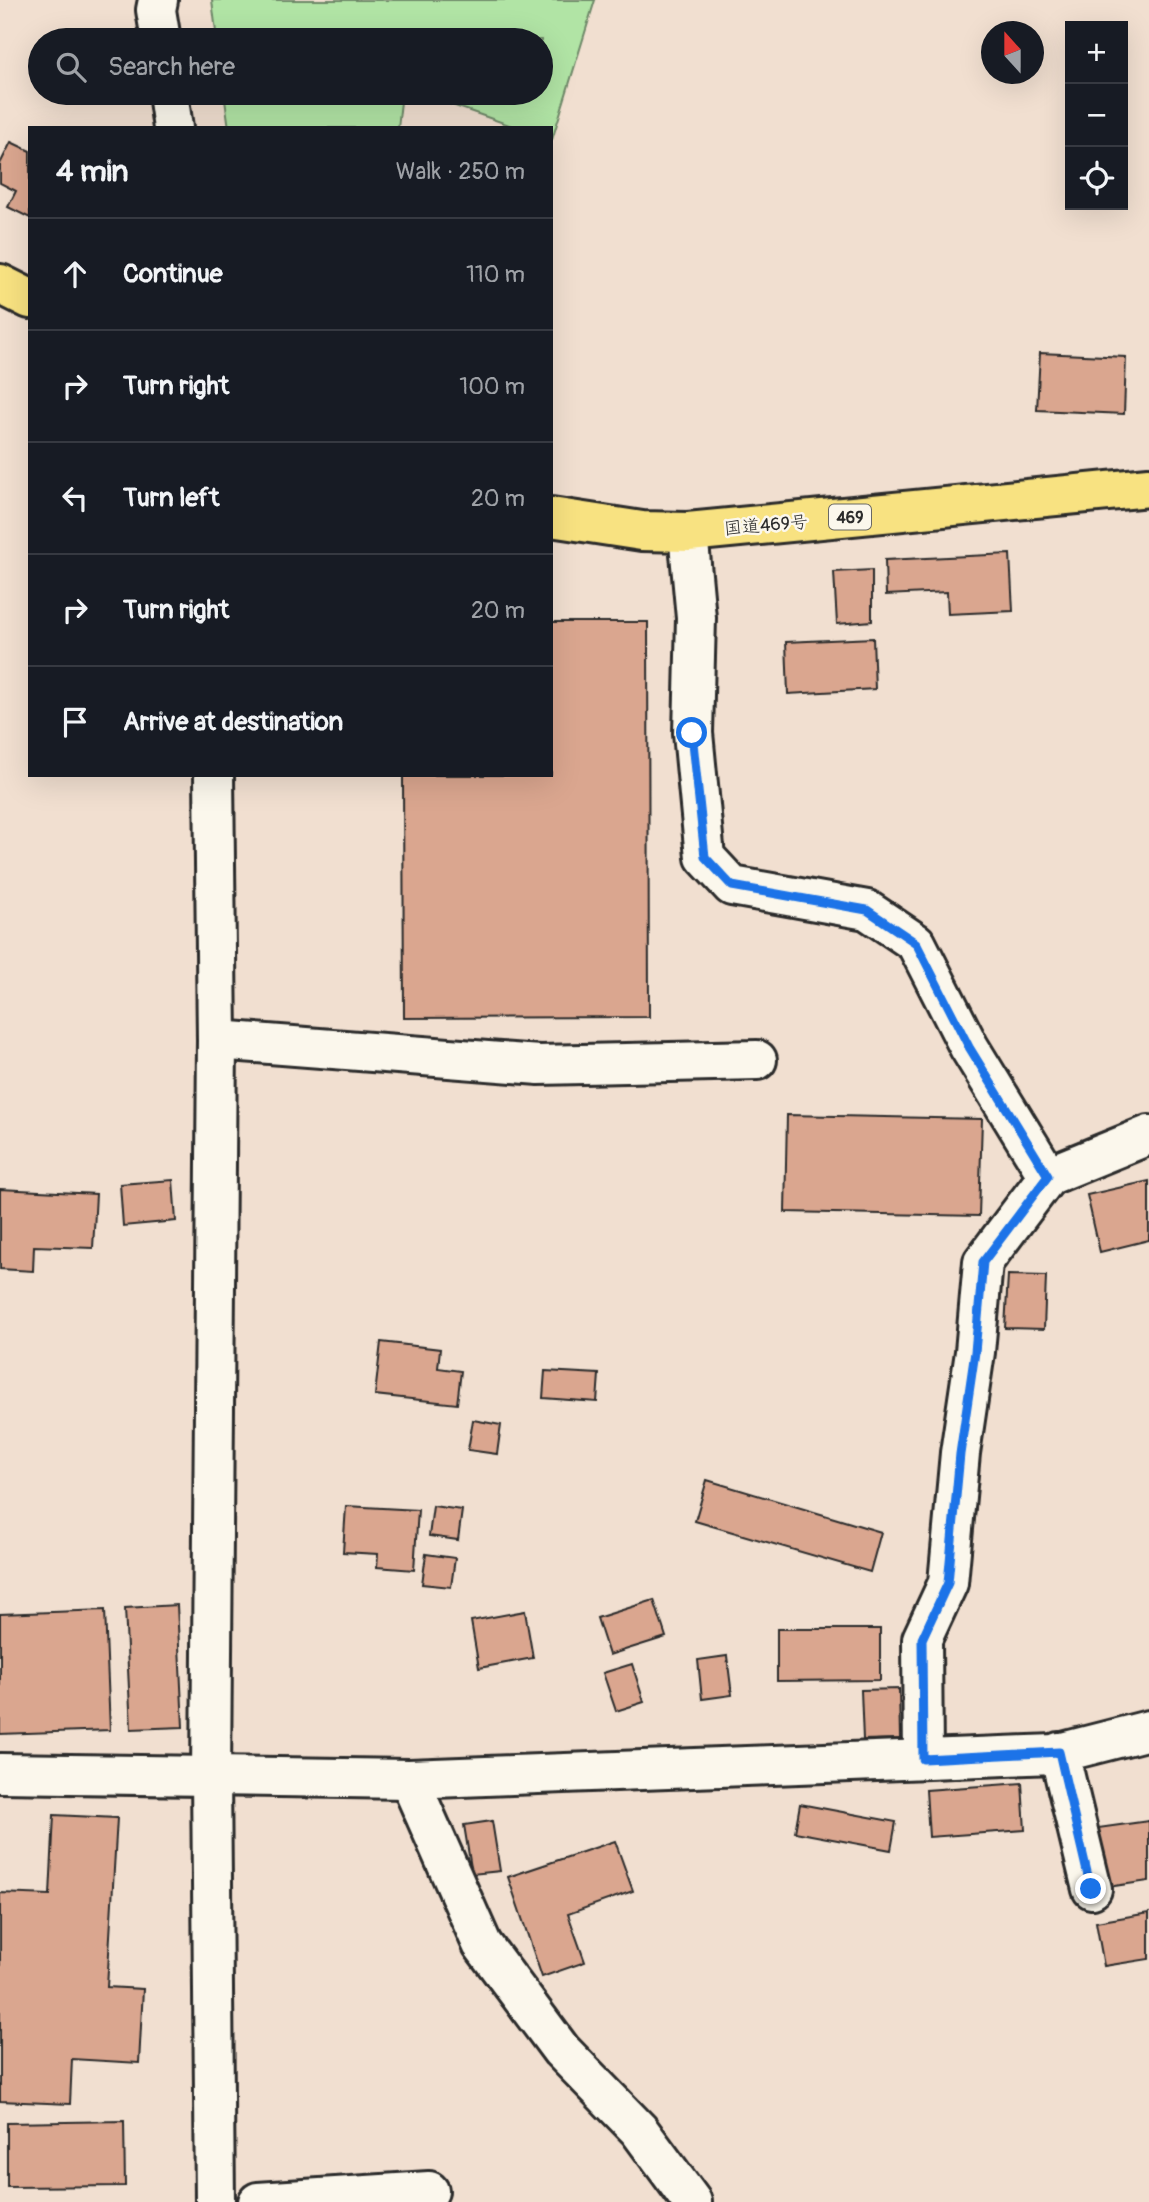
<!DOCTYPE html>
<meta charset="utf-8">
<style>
:root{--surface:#171b24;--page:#242831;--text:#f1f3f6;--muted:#9ea1a6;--line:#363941}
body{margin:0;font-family:Pangolin,"Klee One",sans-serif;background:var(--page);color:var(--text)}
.controls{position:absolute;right:21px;top:21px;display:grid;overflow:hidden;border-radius:0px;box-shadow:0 7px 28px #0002}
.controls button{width:63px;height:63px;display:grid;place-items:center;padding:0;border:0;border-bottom:2px solid var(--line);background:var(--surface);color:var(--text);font:35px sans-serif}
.compass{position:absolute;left:981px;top:21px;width:63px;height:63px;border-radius:50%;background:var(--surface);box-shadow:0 7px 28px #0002;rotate:339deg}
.stop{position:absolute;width:21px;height:21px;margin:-16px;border:5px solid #1a73e8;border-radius:50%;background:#fff}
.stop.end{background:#1a73e8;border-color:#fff;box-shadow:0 2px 7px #0008}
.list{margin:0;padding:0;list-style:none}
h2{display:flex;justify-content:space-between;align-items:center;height:91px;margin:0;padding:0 28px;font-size:30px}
h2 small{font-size:23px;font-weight:400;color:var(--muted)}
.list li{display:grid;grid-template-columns:46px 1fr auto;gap:21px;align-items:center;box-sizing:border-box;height:112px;padding:0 28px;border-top:2px solid var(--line)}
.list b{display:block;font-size:26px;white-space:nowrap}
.list em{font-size:23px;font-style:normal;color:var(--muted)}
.icon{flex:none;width:38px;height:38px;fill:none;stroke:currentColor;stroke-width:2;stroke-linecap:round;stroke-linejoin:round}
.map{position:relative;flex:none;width:1149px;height:2202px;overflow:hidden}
.search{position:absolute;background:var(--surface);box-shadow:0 7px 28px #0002;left:28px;top:28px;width:525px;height:77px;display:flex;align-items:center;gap:18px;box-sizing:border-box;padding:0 24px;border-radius:38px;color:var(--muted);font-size:26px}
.panel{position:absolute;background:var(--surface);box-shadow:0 7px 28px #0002;left:28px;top:126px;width:525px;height:651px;border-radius:0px}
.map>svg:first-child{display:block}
</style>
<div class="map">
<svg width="1149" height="2202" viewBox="0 0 1149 2202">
<rect width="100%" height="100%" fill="#f1dfd0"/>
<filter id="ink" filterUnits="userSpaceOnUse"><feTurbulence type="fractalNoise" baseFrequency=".0143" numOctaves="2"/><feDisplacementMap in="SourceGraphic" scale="14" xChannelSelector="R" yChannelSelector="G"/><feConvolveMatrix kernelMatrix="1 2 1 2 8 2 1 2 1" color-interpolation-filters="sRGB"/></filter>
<g filter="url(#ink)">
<!-- green -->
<g fill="#b1e4a5" stroke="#6e8868" stroke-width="2">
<polygon points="212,0 595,0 552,140 551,128 518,128 418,93 541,93 541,40 217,40"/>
<polygon points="224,93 402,93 398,128 229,128"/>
</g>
<!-- building -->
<g fill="#daa68f" stroke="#2b2b2b" stroke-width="2">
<polygon points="11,142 30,151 30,218 8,207 16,191 0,183 0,164"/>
<polygon points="1040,353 1126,357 1124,414 1037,410"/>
<polygon points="1010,554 1013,611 948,614 947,592 886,595 885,560"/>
<polygon points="872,570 872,621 837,624 834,572"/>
<polygon points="551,622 648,622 649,1017 404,1018 403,775 551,775"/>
<polygon points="873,638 875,689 788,694 786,642"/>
<polygon points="787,1115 982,1119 979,1216 785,1212"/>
<polygon points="173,1180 176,1221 123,1226 120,1184"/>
<polygon points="1149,1181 1149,1240 1100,1252 1087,1195"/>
<polygon points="0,1189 96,1194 93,1248 34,1246 33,1271 0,1269"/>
<polygon points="1008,1275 1046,1276 1044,1329 1005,1328"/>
<polygon points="381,1342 440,1349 438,1368 461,1371 457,1404 375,1395"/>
<polygon points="545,1371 599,1374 597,1402 543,1398"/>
<polygon points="473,1420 501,1425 497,1454 468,1450"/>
<polygon points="707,1480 881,1532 870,1572 695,1521"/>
<polygon points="346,1506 418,1510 414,1570 377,1567 378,1554 343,1552"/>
<polygon points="433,1506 462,1510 458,1540 429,1536"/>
<polygon points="426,1554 455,1558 451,1587 422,1584"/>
<polygon points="654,1600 666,1637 609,1655 597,1618"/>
<polygon points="177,1605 183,1727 131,1729 125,1608"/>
<polygon points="105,1610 110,1730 0,1734 0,1614"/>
<polygon points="525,1611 533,1658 479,1668 471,1621"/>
<polygon points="777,1629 880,1629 880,1680 777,1681"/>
<polygon points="727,1656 732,1695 702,1699 698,1660"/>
<polygon points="632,1664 644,1702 616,1711 603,1673"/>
<polygon points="899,1689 900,1739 863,1740 861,1690"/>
<polygon points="1022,1783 1025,1830 929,1837 926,1790"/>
<polygon points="800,1804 896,1822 891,1850 795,1832"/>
<polygon points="54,1815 117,1818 107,1987 143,1989 139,2063 72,2059 70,2104 0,2101 0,1893 50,1895"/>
<polygon points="492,1821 500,1871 472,1874 464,1825"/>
<polygon points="1149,1821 1149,1881 1107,1887 1098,1828"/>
<polygon points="615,1841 633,1891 568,1914 585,1962 542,1977 508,1877"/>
<polygon points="1149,1913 1149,1959 1104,1966 1096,1922"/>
<polygon points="124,2121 125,2186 7,2187 7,2123"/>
</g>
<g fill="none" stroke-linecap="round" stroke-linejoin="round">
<!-- minor casing -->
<g stroke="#2b2b2b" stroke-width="44">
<g id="minor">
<polyline points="158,0 156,10 161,40"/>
<polyline points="168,93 173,128"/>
<polyline points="688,532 696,618 693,733 705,857 732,886 867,910 916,943 969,1047 1048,1176 983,1262 975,1352 960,1453 948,1583 922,1639 923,1759"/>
<polyline points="214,775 217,1040 211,1776 215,2202"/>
<polyline points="217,1040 539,1065 757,1060"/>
<polyline points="1048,1176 1149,1135"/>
<polyline points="1059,1752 1092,1889"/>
<polyline points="0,1773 409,1779 1055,1754 1149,1730"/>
<polyline points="409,1779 482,1944 561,2050 639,2130 692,2202"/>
<polyline points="258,2202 429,2191"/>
</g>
</g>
<!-- highway casing -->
<g stroke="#2b2b2b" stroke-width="44">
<g id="highway">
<polyline points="0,284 30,299"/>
<polyline points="551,517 642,531 688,532 1149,487"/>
</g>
</g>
<!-- minor -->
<use href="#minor" stroke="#fbf7ec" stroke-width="38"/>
<!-- highway -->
<use href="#highway" stroke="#f8e281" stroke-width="38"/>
</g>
</g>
<g fill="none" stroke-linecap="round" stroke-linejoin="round" filter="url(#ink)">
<!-- route -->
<polyline stroke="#1a73e8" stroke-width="9" points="692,733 705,857 732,886 867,910 916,943 969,1047 1048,1176 983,1262 975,1352 960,1454 948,1583 922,1639 923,1759 1059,1752 1091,1889"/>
</g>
<g text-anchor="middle" stroke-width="5" stroke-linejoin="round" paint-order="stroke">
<!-- shield labels -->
<rect fill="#fbf7ec" stroke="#696865" stroke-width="2" x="829" y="504.5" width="42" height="25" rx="5"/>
<g font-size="16" font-weight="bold" fill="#2b2b2b">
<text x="850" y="523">469</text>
</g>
<!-- street labels -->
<g font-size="18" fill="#2b2b2b" stroke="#fbf7ec">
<text transform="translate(766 525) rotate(-5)" y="6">国道469号</text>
</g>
</g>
</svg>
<div class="controls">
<button>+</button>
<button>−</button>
<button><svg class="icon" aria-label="locate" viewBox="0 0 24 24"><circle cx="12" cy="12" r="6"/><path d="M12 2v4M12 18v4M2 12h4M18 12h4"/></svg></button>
</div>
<svg class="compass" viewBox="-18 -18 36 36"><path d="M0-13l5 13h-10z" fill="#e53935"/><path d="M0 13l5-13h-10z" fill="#9ea1a6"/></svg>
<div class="stop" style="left:692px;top:733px"></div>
<div class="stop end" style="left:1091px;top:1889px"></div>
<div class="search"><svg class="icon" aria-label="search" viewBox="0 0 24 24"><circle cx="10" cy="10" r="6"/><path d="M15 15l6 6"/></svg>Search here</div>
<section class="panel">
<h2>4 min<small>Walk · 250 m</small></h2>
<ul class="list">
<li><svg class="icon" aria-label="ahead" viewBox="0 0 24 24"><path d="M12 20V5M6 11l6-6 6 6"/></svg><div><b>Continue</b></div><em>110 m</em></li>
<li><svg class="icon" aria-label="right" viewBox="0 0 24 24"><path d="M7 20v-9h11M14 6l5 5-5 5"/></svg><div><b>Turn right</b></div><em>100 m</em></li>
<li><svg class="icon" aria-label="left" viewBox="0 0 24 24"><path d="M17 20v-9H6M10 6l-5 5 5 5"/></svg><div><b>Turn left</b></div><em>20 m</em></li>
<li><svg class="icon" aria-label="right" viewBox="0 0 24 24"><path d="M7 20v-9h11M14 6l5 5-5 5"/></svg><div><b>Turn right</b></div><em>20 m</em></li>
<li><svg class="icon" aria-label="arrive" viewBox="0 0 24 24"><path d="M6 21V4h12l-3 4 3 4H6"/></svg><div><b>Arrive at destination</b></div></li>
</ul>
</section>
</div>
